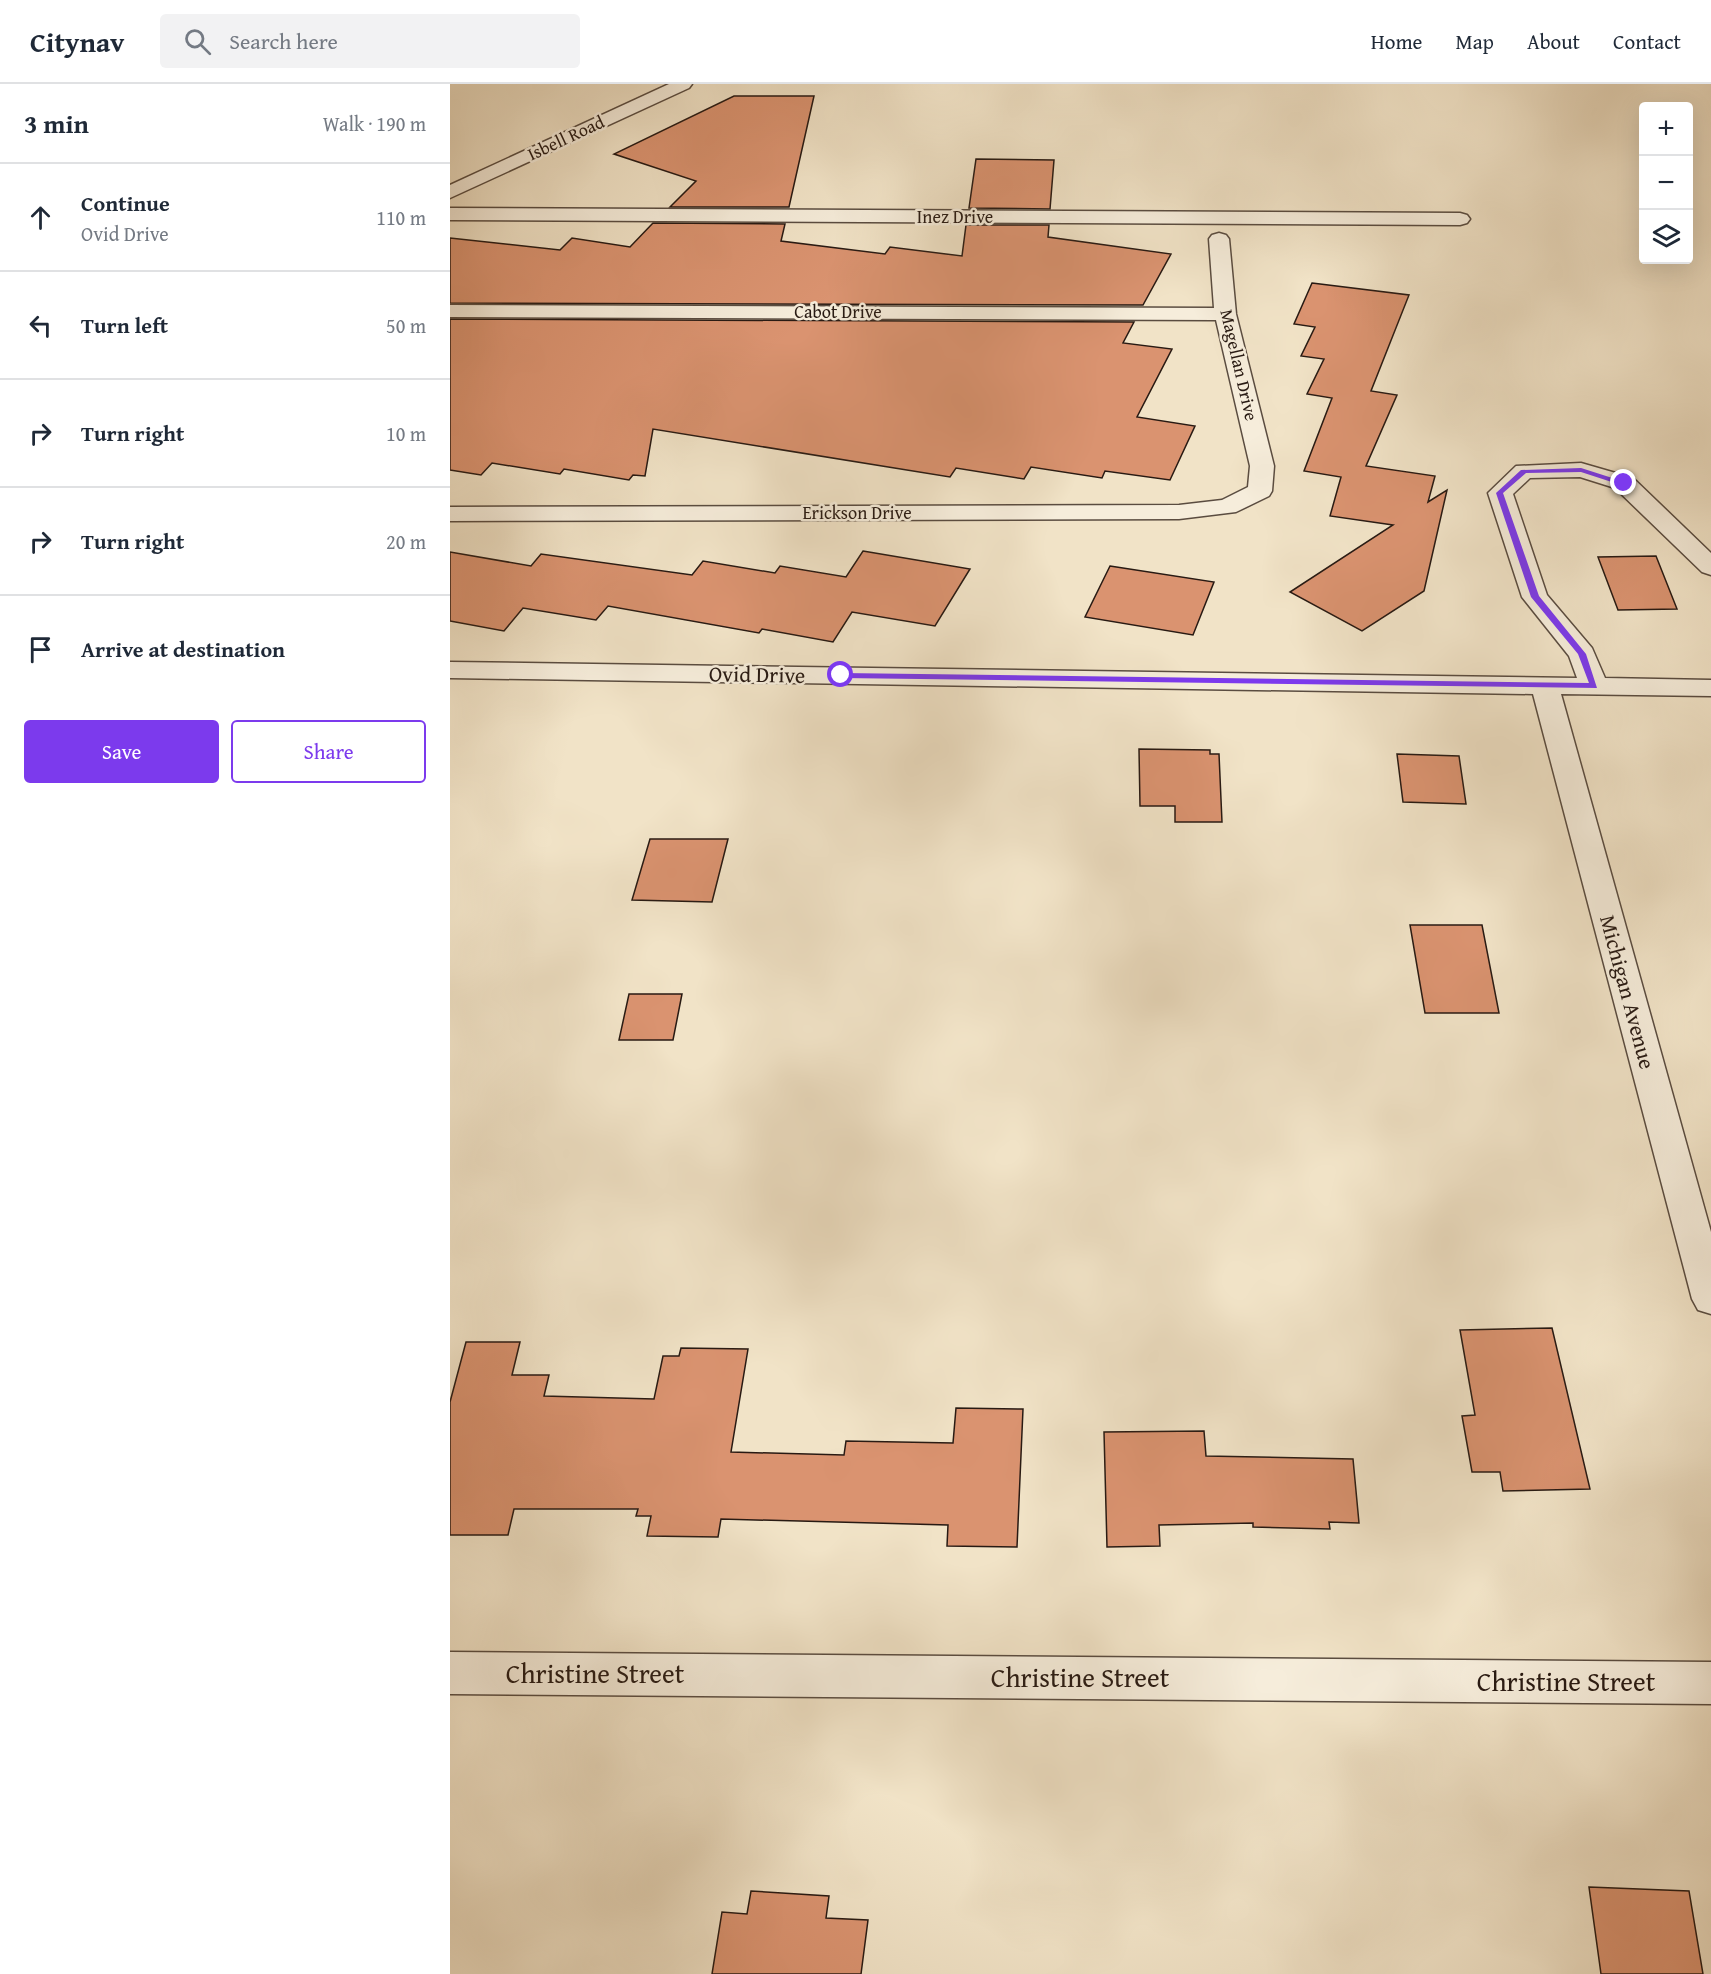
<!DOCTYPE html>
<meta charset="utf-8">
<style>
:root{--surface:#fff;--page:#f2f2f3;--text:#1f2937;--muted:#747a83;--line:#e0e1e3;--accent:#7c3aed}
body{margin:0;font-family:"Gentium Book Plus",serif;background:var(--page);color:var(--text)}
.controls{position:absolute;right:18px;top:18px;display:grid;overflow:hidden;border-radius:6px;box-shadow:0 6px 24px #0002}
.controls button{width:54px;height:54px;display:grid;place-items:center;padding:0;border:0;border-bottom:2px solid var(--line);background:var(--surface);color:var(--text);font:30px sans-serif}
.stop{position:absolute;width:18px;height:18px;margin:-14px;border:4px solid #7c3aed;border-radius:50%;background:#fff}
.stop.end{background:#7c3aed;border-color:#fff;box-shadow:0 2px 6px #0008}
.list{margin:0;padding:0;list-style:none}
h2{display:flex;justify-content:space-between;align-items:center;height:78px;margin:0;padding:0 24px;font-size:26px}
h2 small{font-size:20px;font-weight:400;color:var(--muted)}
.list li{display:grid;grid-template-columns:39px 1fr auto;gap:18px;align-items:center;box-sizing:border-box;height:108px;padding:0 24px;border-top:2px solid var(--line)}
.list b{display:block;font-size:22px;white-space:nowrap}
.list p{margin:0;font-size:20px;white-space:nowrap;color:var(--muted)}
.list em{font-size:20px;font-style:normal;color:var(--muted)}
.actions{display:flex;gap:12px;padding:18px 24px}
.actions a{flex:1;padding:14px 0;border:2px solid var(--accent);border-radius:6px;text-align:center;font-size:21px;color:var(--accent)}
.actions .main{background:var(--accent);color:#fff}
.icon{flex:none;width:33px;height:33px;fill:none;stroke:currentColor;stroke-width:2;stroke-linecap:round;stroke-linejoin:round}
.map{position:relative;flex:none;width:1261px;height:1890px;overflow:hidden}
header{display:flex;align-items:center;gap:36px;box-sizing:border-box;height:84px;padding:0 30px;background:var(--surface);border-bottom:2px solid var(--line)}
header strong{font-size:28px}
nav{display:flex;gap:33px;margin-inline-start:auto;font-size:21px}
.search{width:420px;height:54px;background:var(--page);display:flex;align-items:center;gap:15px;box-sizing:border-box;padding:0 21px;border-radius:6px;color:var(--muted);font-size:22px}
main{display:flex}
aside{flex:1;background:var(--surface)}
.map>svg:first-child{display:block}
</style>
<header>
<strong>Citynav</strong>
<div class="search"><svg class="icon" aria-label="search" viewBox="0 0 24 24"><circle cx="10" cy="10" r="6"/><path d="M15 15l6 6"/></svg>Search here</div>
<nav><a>Home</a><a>Map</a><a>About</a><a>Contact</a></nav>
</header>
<main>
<aside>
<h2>3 min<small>Walk · 190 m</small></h2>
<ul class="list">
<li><svg class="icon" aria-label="ahead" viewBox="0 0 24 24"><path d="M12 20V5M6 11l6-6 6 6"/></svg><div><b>Continue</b><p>Ovid Drive</p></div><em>110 m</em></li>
<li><svg class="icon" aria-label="left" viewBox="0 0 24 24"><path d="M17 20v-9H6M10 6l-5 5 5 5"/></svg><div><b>Turn left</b></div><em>50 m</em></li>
<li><svg class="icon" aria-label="right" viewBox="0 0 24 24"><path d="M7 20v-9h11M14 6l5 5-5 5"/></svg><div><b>Turn right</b></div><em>10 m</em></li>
<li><svg class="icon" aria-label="right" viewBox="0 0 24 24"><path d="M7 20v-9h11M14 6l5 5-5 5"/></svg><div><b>Turn right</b></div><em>20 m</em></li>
<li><svg class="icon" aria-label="arrive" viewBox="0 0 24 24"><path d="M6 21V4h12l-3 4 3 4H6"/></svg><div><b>Arrive at destination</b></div></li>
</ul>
<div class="actions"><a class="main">Save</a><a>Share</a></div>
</aside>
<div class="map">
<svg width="1261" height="1890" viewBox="0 0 1261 1890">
<rect width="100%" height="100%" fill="#f1e3c7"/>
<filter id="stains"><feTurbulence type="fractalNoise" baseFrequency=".00333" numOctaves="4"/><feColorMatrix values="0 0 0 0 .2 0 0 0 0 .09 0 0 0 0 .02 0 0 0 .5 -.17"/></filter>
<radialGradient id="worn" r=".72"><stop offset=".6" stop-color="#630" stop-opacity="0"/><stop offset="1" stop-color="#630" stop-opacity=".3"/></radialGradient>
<!-- building -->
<g fill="#da9370" stroke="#281a13" stroke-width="1.5">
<polygon points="284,12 364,12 339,123 220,123 246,97 164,70"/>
<polygon points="526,75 604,76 600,125 519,124"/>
<polygon points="203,139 335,140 331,157 435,170 440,163 512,172 516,141 599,141 598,153 721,170 693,221 0,219 0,154 110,166 122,154 180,163"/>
<polygon points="862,199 959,211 921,307 947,311 916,382 985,392 978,418 997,406 974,507 912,547 840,508 943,441 880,432 891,393 854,387 882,314 857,310 874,275 851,272 865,243 844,240"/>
<polygon points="0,235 684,238 673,259 722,265 687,333 745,342 720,396 655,387 652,394 581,383 574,395 506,384 500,393 203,345 195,392 183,391 179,396 114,385 110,390 42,379 31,391 0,386"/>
<polygon points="413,467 520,485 485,542 402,528 383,558 312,545 309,549 158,522 146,536 73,524 54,547 0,537 0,468 81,482 91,470 242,491 253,477 325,489 330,482 396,493"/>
<polygon points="1206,472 1227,525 1168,526 1148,473"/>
<polygon points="660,482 764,498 743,551 635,533"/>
<polygon points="689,665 760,666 760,670 769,670 772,738 725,738 725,722 690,722"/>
<polygon points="947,670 1009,672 1016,720 953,718"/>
<polygon points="200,755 278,755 262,818 182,816"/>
<polygon points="960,841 1032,841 1049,929 975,929"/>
<polygon points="179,910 232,910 223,956 169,956"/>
<polygon points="1102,1244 1140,1405 1053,1407 1050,1388 1022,1388 1012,1332 1025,1331 1010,1246"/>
<polygon points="16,1258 70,1258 62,1291 99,1291 94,1312 204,1315 213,1272 229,1272 231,1264 298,1265 281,1368 394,1371 396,1357 503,1359 506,1324 573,1325 567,1463 497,1462 498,1441 271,1435 268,1453 197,1452 201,1432 186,1432 188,1425 64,1425 58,1451 0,1451 0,1318"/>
<polygon points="754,1347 756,1372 903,1375 909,1439 879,1438 880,1445 803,1443 803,1439 709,1441 710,1462 657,1463 654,1348"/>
<polygon points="1139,1803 1239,1807 1253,1890 1151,1890"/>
<polygon points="301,1807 379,1812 376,1834 418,1836 411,1890 262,1890 272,1828 297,1830"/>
</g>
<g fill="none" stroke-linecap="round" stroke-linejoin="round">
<!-- minor casing -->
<g stroke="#5a4c40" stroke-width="3">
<g id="minor">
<polygon points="219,0 242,0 239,4 0,114 0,101"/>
<polygon points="0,124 1010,129 1017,131 1020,135 1017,139 1010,141 0,136"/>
<polygon points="769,149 776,151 779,155 786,230 824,382 822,407 819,412 786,428 729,435 0,437 0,423 729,421 772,416 798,403 800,382 766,236 0,233 0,221 764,224 759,155 762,151"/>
<polygon points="1131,379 1183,394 1261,469 1261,491 1252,488 1165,404 1130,393 1080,394 1063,410 1097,511 1142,564 1155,594 1261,596 1261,612 1111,610 1261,1148 1261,1230 1248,1226 1242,1215 1083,610 0,594 0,578 1127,594 1119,572 1072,513 1038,409 1066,382"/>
<polygon points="0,1568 1261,1578 1261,1620 0,1610"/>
</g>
</g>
<!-- minor -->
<use href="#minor" fill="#f6eddb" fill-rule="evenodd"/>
</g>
<!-- route -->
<polygon fill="#7c3aed" points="1131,384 1178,399 1174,402 1131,388 1076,389 1053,409 1089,512 1136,570 1147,604 391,594 387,591 391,589 1139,599 1128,570 1081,513 1046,409 1071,386"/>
<g text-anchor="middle" stroke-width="5" stroke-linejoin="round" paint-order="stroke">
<!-- far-street labels -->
<g font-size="18" fill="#281a13" stroke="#f6eddb">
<text transform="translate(116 54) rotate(-25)" y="6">Isbell Road</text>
<text x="505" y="139">Inez Drive</text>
<text x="388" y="234">Cabot Drive</text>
<text transform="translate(789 281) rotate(77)" y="6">Magellan Drive</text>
<text x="407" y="435">Erickson Drive</text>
</g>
<!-- street labels -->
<g font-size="22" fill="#281a13" stroke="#f6eddb">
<text transform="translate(307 590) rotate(1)" y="8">Ovid Drive</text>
<text transform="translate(1178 908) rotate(75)" y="8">Michigan Avenue</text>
</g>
<!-- near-street labels -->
<g font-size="27" fill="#281a13" stroke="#f6eddb">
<text x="145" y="1599">Christine Street</text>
<text x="630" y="1603">Christine Street</text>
<text x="1116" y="1607">Christine Street</text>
</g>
</g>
<rect width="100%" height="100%" filter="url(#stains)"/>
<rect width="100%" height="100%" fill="url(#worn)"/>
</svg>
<div class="controls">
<button>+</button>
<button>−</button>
<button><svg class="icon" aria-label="layers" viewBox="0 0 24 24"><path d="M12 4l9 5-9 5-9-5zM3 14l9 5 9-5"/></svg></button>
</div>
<div class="stop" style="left:391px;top:591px"></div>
<div class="stop end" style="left:1174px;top:399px"></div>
</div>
</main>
